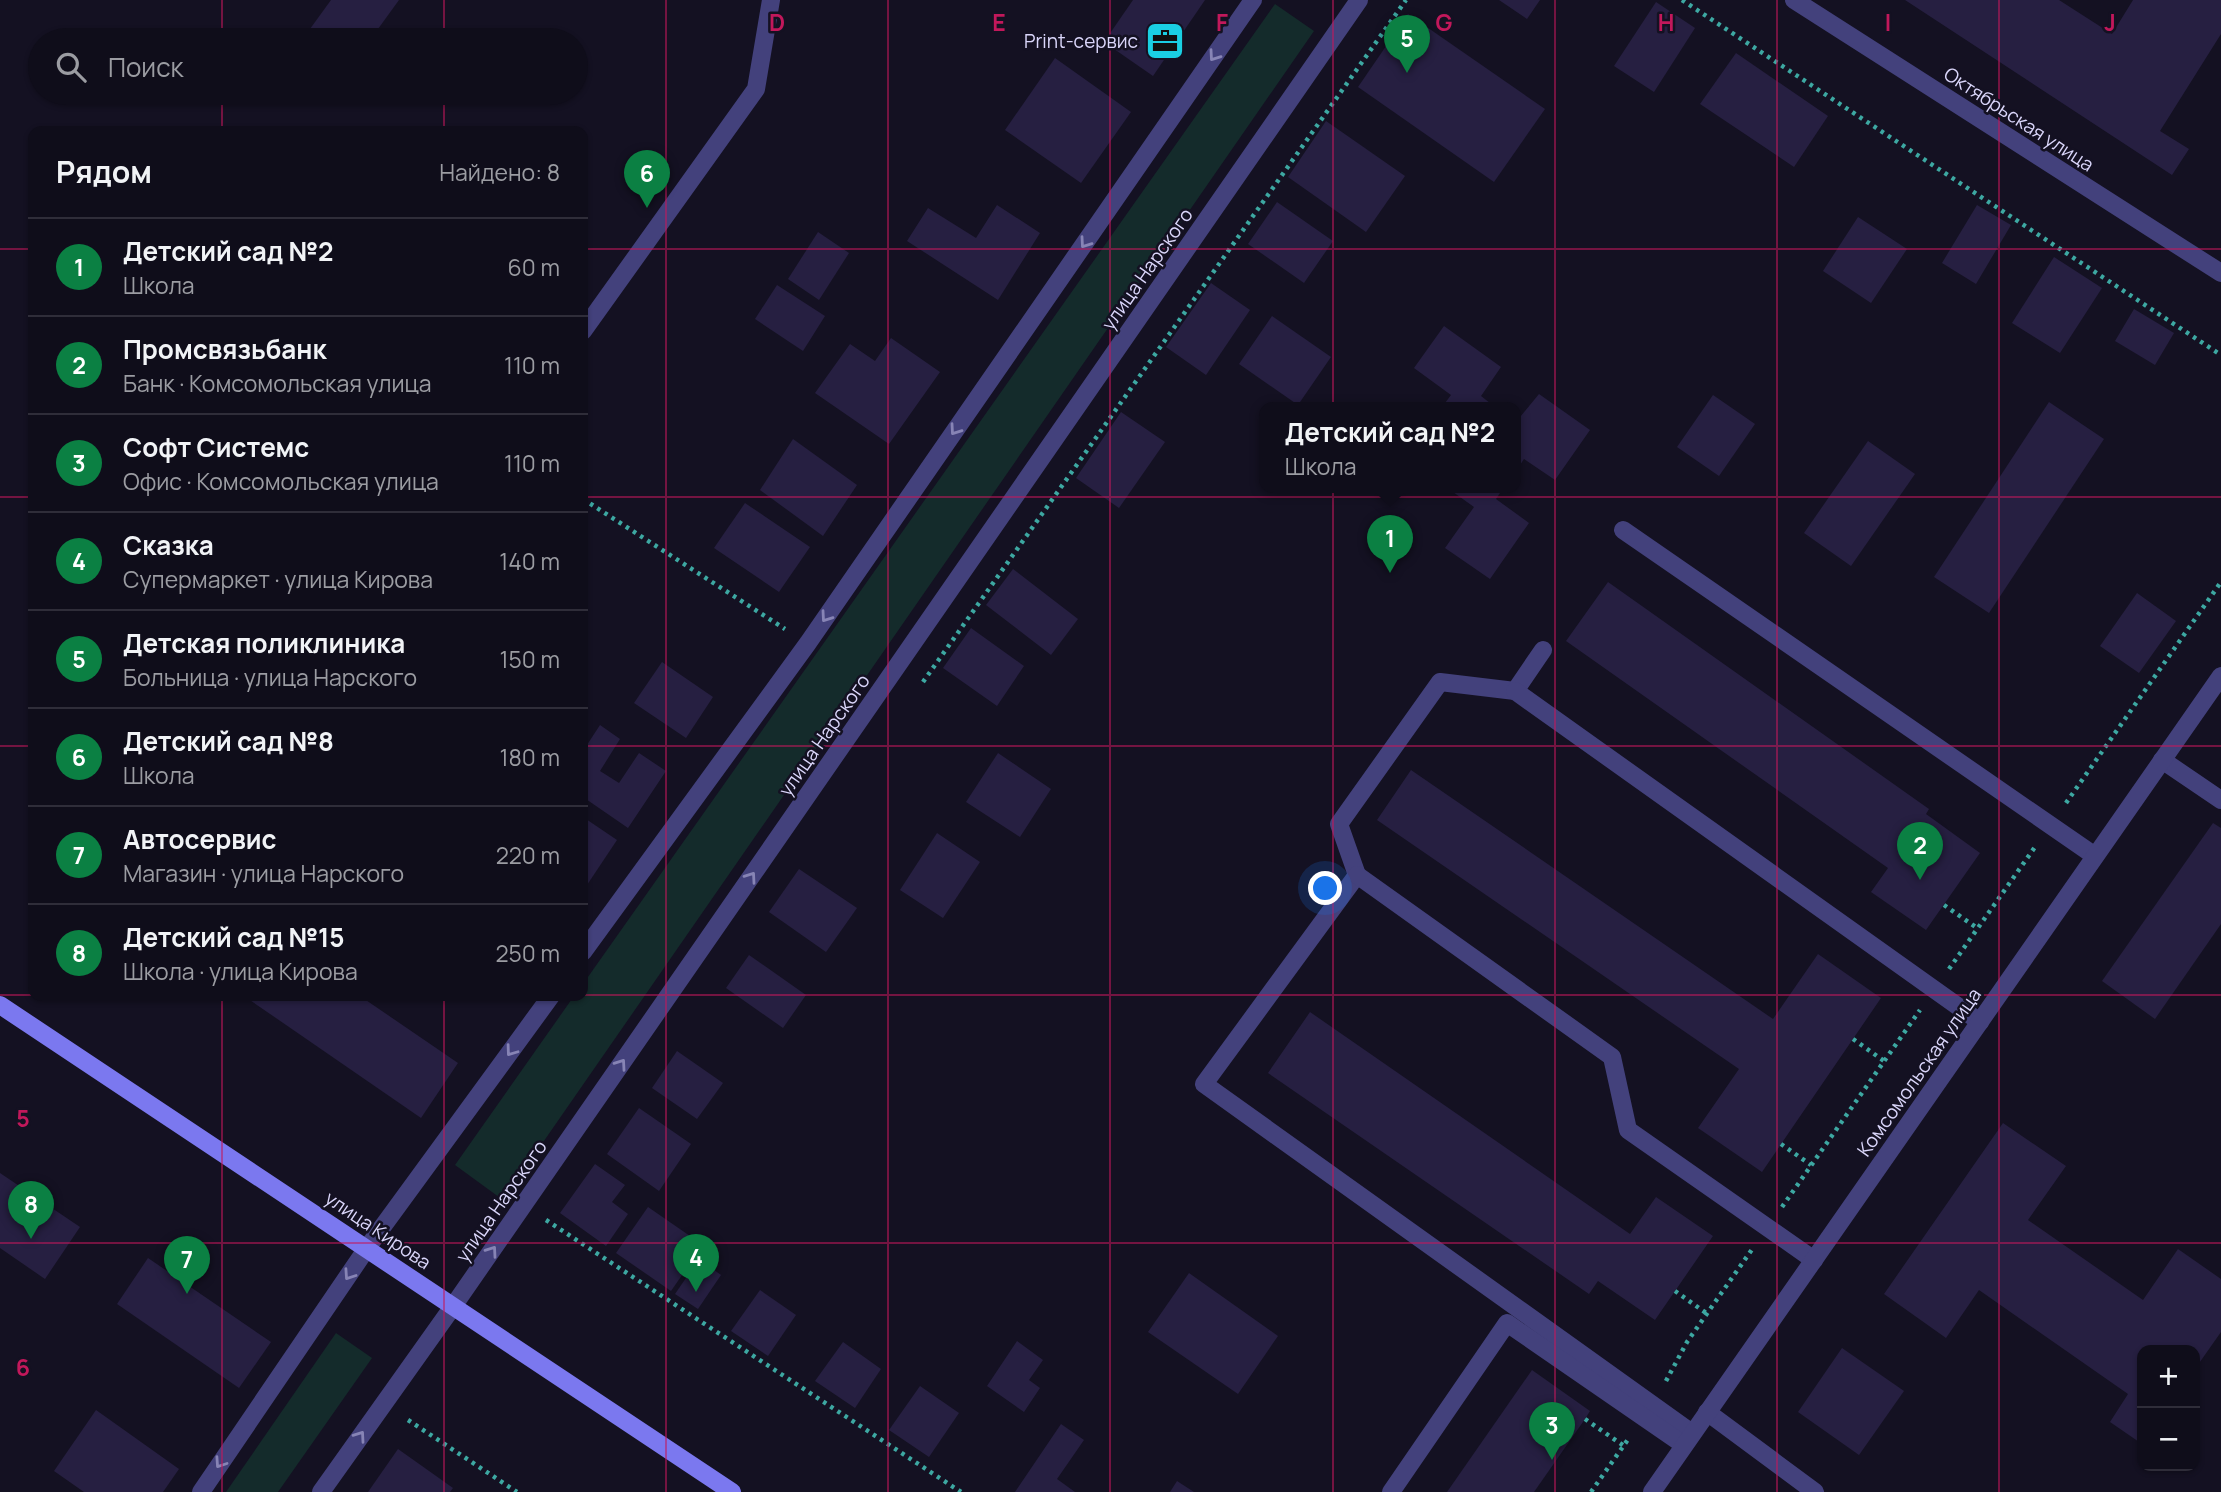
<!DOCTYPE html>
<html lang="ru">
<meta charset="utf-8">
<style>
:root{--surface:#0f0d1a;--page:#1d1b27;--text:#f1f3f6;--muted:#9b9ca2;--line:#2f2d39;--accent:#0b8043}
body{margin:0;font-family:Manrope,sans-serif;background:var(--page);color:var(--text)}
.controls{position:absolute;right:21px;bottom:21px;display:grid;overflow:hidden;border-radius:14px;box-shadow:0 2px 5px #0004}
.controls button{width:63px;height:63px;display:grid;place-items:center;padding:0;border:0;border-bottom:2px solid var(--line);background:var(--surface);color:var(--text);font:35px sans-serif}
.you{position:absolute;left:1326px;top:889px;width:24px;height:24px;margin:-18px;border:5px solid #fff;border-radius:50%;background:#1a73e8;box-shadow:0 0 0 10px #1a73e833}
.badge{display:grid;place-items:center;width:46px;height:46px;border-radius:50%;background:var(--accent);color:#fff;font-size:23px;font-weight:700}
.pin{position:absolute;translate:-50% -58px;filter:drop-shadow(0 2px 4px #0008)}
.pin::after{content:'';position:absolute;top:37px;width:24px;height:21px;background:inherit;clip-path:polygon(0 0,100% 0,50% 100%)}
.popup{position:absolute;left:1259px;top:402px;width:262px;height:91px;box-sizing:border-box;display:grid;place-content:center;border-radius:14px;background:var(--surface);filter:drop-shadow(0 2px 5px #0005);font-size:23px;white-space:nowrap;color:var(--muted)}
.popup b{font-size:26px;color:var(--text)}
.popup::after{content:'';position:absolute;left:50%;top:100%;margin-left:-14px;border:14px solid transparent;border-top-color:var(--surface)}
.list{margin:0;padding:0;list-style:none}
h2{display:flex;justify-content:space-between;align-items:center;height:91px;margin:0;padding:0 28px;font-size:30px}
h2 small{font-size:23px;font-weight:400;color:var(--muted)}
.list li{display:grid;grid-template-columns:46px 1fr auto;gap:21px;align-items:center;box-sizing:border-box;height:98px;padding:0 28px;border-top:2px solid var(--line)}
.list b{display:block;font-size:26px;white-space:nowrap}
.list p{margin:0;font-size:23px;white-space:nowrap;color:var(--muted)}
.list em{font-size:23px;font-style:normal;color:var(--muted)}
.icon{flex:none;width:38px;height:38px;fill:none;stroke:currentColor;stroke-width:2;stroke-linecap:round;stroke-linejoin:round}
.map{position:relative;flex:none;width:2221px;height:1492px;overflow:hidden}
.search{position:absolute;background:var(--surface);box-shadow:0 2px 5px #0004;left:28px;top:28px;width:560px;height:77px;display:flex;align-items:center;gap:18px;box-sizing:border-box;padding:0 24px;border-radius:38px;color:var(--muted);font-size:26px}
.panel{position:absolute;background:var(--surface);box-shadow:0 2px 5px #0004;left:28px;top:126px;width:560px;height:875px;border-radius:14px}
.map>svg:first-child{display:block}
</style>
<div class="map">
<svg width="2221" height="1492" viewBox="0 0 2221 1492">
<rect width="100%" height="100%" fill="#141122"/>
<!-- green -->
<g fill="#142b2b">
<polygon points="1275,4 1314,31 503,1200 455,1165 574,996 583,996 583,984"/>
<polygon points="336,1333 372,1358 278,1492 226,1492"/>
</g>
<!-- building -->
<g fill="#261f41">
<polygon points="331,0 399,0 370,40 302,40"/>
<polygon points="1133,0 1205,0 1153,76 1104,42"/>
<polygon points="1499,0 1540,0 1527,19"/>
<polygon points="1905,0 2059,0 2112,34 2133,0 2221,0 2221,34 2160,131 2189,149 2172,175"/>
<polygon points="1656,2 1695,28 1654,92 1614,66"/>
<polygon points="1408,14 1545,109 1494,182 1358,87"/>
<polygon points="1736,53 1828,116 1794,167 1700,104"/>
<polygon points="1055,58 1131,112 1081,183 1005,130"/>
<polygon points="1326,121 1405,176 1366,232 1288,177"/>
<polygon points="1277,202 1333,241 1304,283 1248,244"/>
<polygon points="997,205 1040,233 998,300 907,241 928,208 976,238"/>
<polygon points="1977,205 2011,225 1976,284 1942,263"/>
<polygon points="1858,217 1907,249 1871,303 1823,271"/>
<polygon points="818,232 849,253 819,300 788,279"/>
<polygon points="2054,257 2102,288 2060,353 2012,323"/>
<polygon points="1211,283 1250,310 1206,375 1166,347"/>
<polygon points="777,285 825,316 803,351 755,319"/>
<polygon points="2134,309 2174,333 2155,365 2115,341"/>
<polygon points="1272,316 1331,357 1298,405 1239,364"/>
<polygon points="1444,326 1501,367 1481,396 1495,407 1442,407 1451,395 1414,368"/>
<polygon points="891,338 940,372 889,444 815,393 850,344 875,361"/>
<polygon points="1539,394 1590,430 1555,480 1524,459 1516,471 1516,422"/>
<polygon points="1713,395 1755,424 1719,476 1677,447"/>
<polygon points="2049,402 2104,439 1989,613 1934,577"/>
<polygon points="1121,412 1165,442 1119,508 1076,478"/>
<polygon points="793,439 857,485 823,536 760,490"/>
<polygon points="1868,441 1915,474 1851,566 1804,533"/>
<polygon points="1446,487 1504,487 1496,499 1529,523 1490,579 1445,548 1474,507"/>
<polygon points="745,503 810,547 779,592 714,548"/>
<polygon points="1013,569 1078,619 1051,655 986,605"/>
<polygon points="1608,582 1929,809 1926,814 1980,853 1926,930 1871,892 1888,868 1566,641"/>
<polygon points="2137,593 2176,621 2139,673 2100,646"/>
<polygon points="971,628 1024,666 997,706 943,668"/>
<polygon points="662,662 713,697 686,738 634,703"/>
<polygon points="600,725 620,739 600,771 619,783 639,753 666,771 628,828 583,797 583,751"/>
<polygon points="998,753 1051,789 1020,837 966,802"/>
<polygon points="1411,770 1773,1019 1818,954 1881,998 1762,1172 1698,1128 1739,1069 1377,820"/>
<polygon points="583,817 617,840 583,891"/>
<polygon points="2213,823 2221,828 2221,924 2155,1019 2102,981"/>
<polygon points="937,833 980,862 943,918 900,890"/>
<polygon points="799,869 857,908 826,952 769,912"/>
<polygon points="749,955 806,995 783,1028 726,988"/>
<polygon points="244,996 360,996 458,1063 421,1118"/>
<polygon points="1310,1012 1630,1234 1656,1197 1713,1236 1655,1320 1598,1281 1589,1294 1268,1073"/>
<polygon points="677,1051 723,1083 697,1119 652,1088"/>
<polygon points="639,1108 691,1144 659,1191 607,1154"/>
<polygon points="2003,1123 2066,1166 2028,1220 2143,1300 2178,1249 2221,1279 2221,1332 2195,1369 2195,1350 2142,1350 2142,1444 2110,1422 2128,1394 1979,1290 1946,1338 1884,1294"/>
<polygon points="595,1164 625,1185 612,1202 628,1214 606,1246 560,1213"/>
<polygon points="0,1173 80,1227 45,1279 0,1248"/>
<polygon points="648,1207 703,1245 671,1291 616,1253"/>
<polygon points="148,1258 271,1342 239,1388 117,1304"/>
<polygon points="699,1259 721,1275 698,1309 675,1294"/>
<polygon points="1189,1273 1278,1336 1238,1394 1148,1332"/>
<polygon points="760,1290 796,1315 768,1356 731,1331"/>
<polygon points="1017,1341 1043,1360 1029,1380 1040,1388 1024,1412 987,1386"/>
<polygon points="843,1342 881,1369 855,1408 815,1381"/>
<polygon points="1842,1348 1904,1391 1859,1455 1798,1412"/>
<polygon points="1532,1370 1590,1411 1585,1419 1534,1492 1447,1492"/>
<polygon points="920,1386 959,1413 929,1457 889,1430"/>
<polygon points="96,1410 179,1469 163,1492 84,1492 54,1471"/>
<polygon points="1061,1424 1084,1440 1057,1479 1075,1492 1015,1492"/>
<polygon points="398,1449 453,1488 450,1492 368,1492"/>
<polygon points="1177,1481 1194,1492 1170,1492"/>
</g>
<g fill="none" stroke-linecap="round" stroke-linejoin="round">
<!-- path -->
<g stroke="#3da8a2" stroke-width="4.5" stroke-dasharray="3.5 5" stroke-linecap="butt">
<polyline points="1682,0 2221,355"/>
<polyline points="583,499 785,629"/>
<polyline points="923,682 1406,0"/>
<polyline points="2066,803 2221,582"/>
<polyline points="1944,905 1977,928"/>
<polyline points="1949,969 2035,847"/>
<polyline points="1853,1039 1884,1061"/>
<polyline points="1781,1144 1811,1165"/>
<polyline points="1782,1207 1920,1010"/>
<polyline points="546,1220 961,1492"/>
<polyline points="1675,1291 1706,1313"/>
<polyline points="1666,1381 1687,1342 1753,1248"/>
<polyline points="1585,1419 1624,1446"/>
<polyline points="408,1420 517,1492"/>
<polyline points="1591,1492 1629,1438"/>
</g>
<!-- service -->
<g stroke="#43417c" stroke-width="18">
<polyline points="583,331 756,89 771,0"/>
<polyline points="1623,530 2095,856"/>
<polyline points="1543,650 1515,691 1440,682 1339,824 1357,875 1204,1084 1692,1433"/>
<polyline points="1515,691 1980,1022"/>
<polyline points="2162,760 2221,800"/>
<polyline points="1357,875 1612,1057 1628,1130 1814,1260"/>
<polyline points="1707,1412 1815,1492"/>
<polyline points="1391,1492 1507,1323 1684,1445"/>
</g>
<!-- minor -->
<g stroke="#43417c" stroke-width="18">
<polyline points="1794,0 2221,273"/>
<polyline points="583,952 808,643 1253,0"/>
<polyline points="201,1492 367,1248 551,996"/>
<polyline points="321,1492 454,1305 1359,0"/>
<polyline points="1652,1492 2221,676"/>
</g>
<!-- secondary -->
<polyline stroke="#7b78ef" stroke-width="18" points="0,1005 732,1492"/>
</g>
<!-- one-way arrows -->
<defs><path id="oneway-chevron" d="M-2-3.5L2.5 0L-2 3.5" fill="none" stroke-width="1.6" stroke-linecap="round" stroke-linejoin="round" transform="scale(1.75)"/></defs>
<g stroke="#8784b5">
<use href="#oneway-chevron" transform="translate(1214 56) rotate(125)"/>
<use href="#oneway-chevron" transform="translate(1085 243) rotate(125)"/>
<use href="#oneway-chevron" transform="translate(955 430) rotate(125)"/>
<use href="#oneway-chevron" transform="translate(826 617) rotate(125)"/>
<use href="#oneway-chevron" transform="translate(751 877) rotate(-55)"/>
<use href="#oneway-chevron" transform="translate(511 1051) rotate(126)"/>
<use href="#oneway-chevron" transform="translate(621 1064) rotate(-55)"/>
<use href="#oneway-chevron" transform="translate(492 1251) rotate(-55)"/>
<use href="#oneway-chevron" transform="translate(349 1275) rotate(124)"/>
<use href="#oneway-chevron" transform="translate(360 1436) rotate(-55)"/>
<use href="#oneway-chevron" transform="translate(220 1463) rotate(124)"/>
</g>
<!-- grid -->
<path fill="none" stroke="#c2185b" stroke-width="2" stroke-opacity="0.55" d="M222,0V40M444,0V40M666,0V1492M888,0V1492M1110,0V1492M1333,0V1492M1555,0V1492M1777,0V1492M1999,0V1492M222,93V131M444,93V131M0,249H33M583,249H2221M0,497H33M583,497H2221M0,746H33M583,746H2221M0,995H33M583,995H2221M222,996V1492M444,996V1492M0,1243H2221"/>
<!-- icons -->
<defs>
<g id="office-square" transform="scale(2.0125)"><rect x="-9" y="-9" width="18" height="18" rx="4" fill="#1acfe3" stroke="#141122"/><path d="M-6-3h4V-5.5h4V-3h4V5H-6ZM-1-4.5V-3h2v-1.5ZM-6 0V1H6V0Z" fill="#111"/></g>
</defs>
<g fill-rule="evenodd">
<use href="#office-square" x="1165" y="41"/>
</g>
<g text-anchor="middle" stroke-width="5" stroke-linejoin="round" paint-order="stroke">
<!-- poi labels -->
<g font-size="19" fill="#dad6fa" stroke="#141122" text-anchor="end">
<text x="1138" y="48">Print-сервис</text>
</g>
<!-- street labels -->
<g font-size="19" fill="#dad6fa" stroke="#141122">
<text transform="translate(2019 119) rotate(33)" y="7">Октябрьская улица</text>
<text transform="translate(1147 269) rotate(-55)" y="7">улица Нарского</text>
<text transform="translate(824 735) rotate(-55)" y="7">улица Нарского</text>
<text transform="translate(1919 1072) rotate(-55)" y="7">Комсомольская улица</text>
<text transform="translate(501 1201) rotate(-55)" y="7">улица Нарского</text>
<text transform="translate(378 1230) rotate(34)" y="7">улица Кирова</text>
</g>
</g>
<g font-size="23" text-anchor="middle" font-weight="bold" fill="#c2185b" stroke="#141122" stroke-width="5" stroke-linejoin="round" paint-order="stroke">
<text x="777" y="31">D</text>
<text x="999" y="31">E</text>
<text x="1222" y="31">F</text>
<text x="1444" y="31">G</text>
<text x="1666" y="31">H</text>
<text x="1888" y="31">I</text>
<text x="2110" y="31">J</text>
<text x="23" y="1127">5</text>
<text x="23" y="1376">6</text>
</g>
</svg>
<div class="controls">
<button>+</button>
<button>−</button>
</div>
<div class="you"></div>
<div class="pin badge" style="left:1390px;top:573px">1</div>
<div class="popup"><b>Детский сад №2</b>Школа</div>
<div class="pin badge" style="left:1920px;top:880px">2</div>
<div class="pin badge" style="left:1552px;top:1460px">3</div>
<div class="pin badge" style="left:696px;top:1292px">4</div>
<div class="pin badge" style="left:1407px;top:73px">5</div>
<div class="pin badge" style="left:647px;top:208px">6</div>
<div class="pin badge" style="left:187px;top:1294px">7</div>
<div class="pin badge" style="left:31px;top:1239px">8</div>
<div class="search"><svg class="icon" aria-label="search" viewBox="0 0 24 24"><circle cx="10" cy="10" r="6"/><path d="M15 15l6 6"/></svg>Поиск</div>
<section class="panel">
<h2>Рядом<small>Найдено: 8</small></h2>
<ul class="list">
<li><span class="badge">1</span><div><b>Детский сад №2</b><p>Школа</p></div><em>60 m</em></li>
<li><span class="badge">2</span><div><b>Промсвязьбанк</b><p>Банк · Комсомольская улица</p></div><em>110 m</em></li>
<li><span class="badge">3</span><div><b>Софт Системс</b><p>Офис · Комсомольская улица</p></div><em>110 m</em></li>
<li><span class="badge">4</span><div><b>Сказка</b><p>Супермаркет · улица Кирова</p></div><em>140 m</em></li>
<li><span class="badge">5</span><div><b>Детская поликлиника</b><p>Больница · улица Нарского</p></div><em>150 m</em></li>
<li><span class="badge">6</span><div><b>Детский сад №8</b><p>Школа</p></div><em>180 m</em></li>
<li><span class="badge">7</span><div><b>Автосервис</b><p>Магазин · улица Нарского</p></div><em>220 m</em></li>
<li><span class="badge">8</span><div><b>Детский сад №15</b><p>Школа · улица Кирова</p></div><em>250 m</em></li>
</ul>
</section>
</div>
